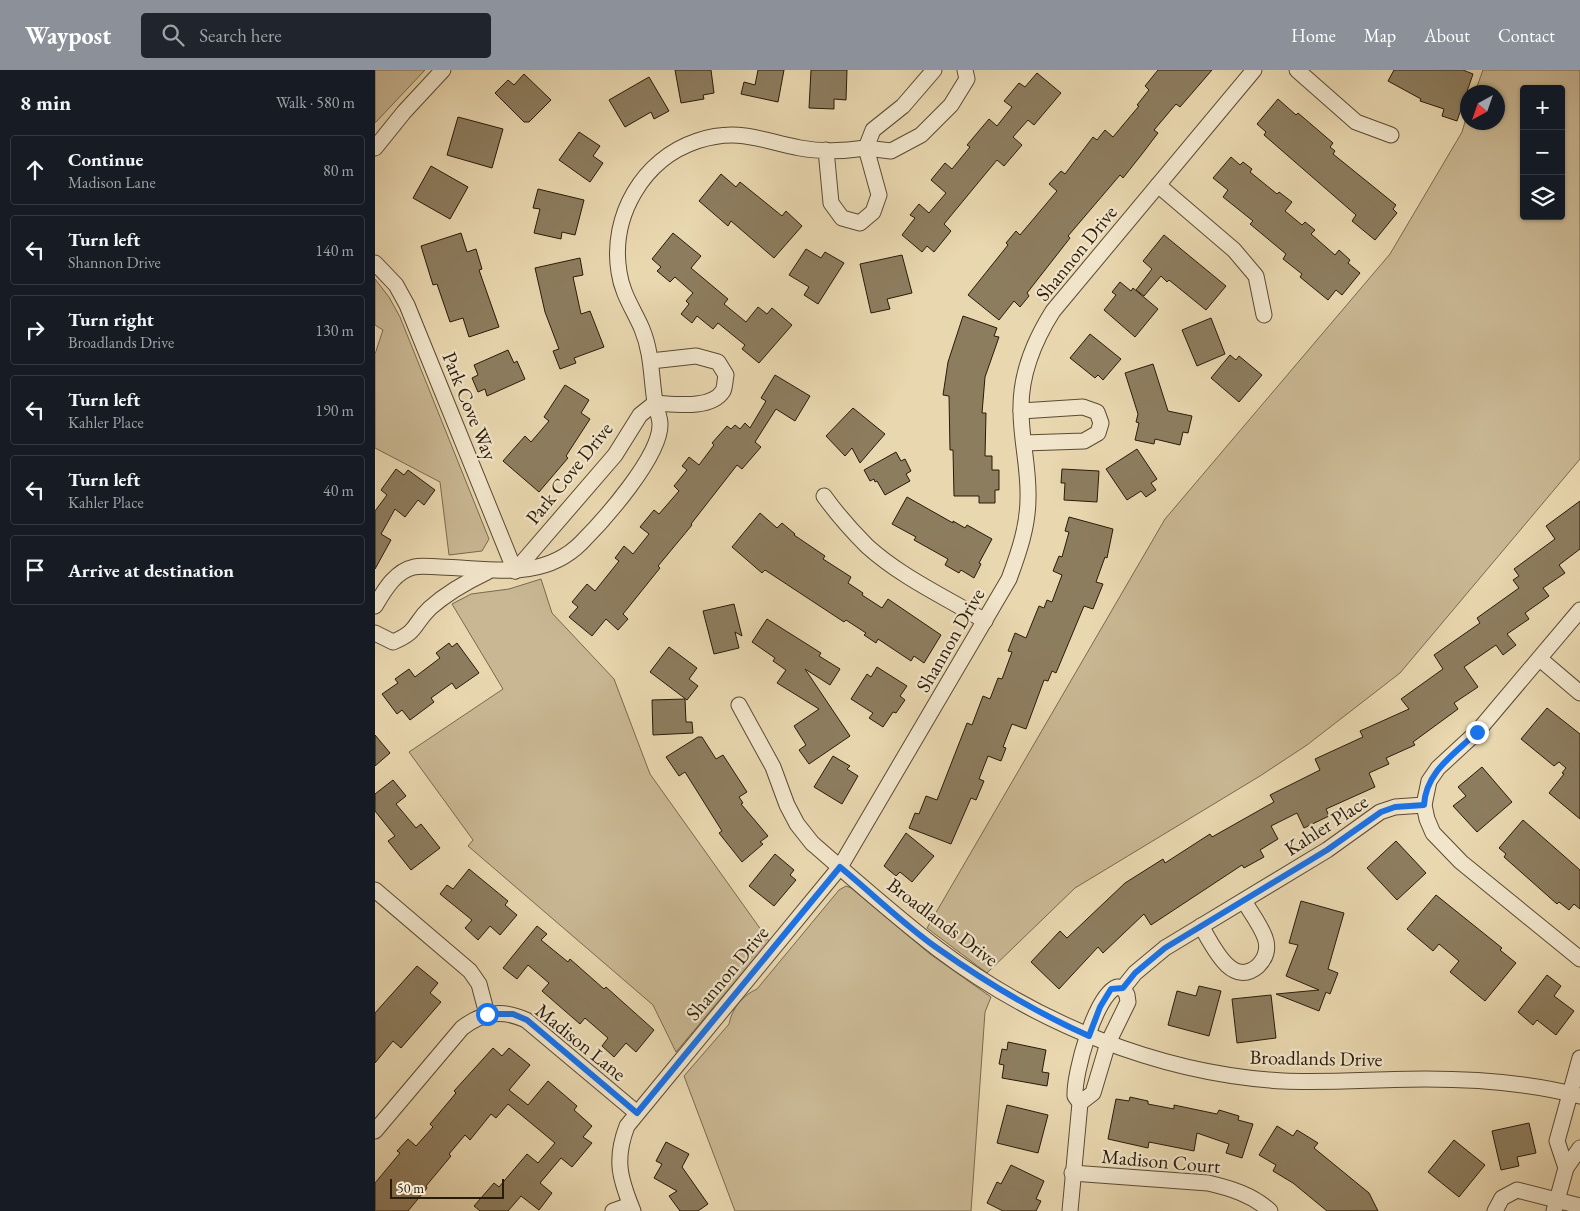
<!DOCTYPE html>
<meta charset="utf-8">
<style>
:root{--surface:#171b24;--page:#20242c;--text:#f1f3f6;--muted:#9ea1a6;--line:#363941;--accent:#8c9099}
body{margin:0;font-family:"EB Garamond",serif;background:var(--page);color:var(--text)}
.controls{position:absolute;right:15px;top:15px;display:grid;overflow:hidden;border-radius:5px;box-shadow:0 1px 4px #0004}
.controls button{width:45px;height:45px;display:grid;place-items:center;padding:0;border:0;border-bottom:1px solid var(--line);background:var(--surface);color:var(--text);font:25px sans-serif}
.compass{position:absolute;left:1085px;top:15px;width:45px;height:45px;border-radius:50%;background:var(--surface);box-shadow:0 1px 4px #0004;rotate:220deg}
.scale{position:absolute;left:15px;bottom:12px;width:114px;box-sizing:border-box;padding-left:5px;border:2px solid #2a1b08;border-top:0;font-size:14px;line-height:18px;white-space:nowrap;color:#2a1b08;-webkit-text-stroke:4px #f1e5cb;paint-order:stroke}
.stop{position:absolute;width:15px;height:15px;margin:-11px;border:4px solid #1a73e8;border-radius:50%;background:#fff}
.stop.end{background:#1a73e8;border-color:#fff;box-shadow:0 1px 5px #0008}
.list{margin:0;padding:0;list-style:none}
h2{display:flex;justify-content:space-between;align-items:center;height:65px;margin:0;padding:0 20px;font-size:21px}
h2 small{font-size:16px;font-weight:400;color:var(--muted)}
.list li{display:grid;grid-template-columns:32px 1fr auto;gap:15px;align-items:center;box-sizing:border-box;height:70px;margin:0 10px 10px;padding:0 10px;border:1px solid var(--line);border-radius:5px}
.list b{display:block;font-size:19px;white-space:nowrap}
.list p{margin:0;font-size:16px;white-space:nowrap;color:var(--muted)}
.list em{font-size:16px;font-style:normal;color:var(--muted)}
.icon{flex:none;width:28px;height:28px;fill:none;stroke:currentColor;stroke-width:2;stroke-linecap:round;stroke-linejoin:round}
.map{position:relative;flex:none;width:1205px;height:1141px;overflow:hidden}
header{display:flex;align-items:center;gap:30px;box-sizing:border-box;height:70px;padding:0 25px;background:var(--accent);color:#fff}
header strong{font-size:24px}
nav{display:flex;gap:28px;margin-inline-start:auto;font-size:18px}
.search{width:350px;height:45px;background:var(--page);display:flex;align-items:center;gap:12px;box-sizing:border-box;padding:0 18px;border-radius:5px;color:var(--muted);font-size:19px}
main{display:flex}
aside{flex:1;background:var(--surface)}
.map>svg:first-child{display:block}
</style>
<header>
<strong>Waypost</strong>
<div class="search"><svg class="icon" aria-label="search" viewBox="0 0 24 24"><circle cx="10" cy="10" r="6"/><path d="M15 15l6 6"/></svg>Search here</div>
<nav><a>Home</a><a>Map</a><a>About</a><a>Contact</a></nav>
</header>
<main>
<aside>
<h2>8 min<small>Walk · 580 m</small></h2>
<ul class="list">
<li><svg class="icon" aria-label="ahead" viewBox="0 0 24 24"><path d="M12 20V5M6 11l6-6 6 6"/></svg><div><b>Continue</b><p>Madison Lane</p></div><em>80 m</em></li>
<li><svg class="icon" aria-label="left" viewBox="0 0 24 24"><path d="M17 20v-9H6M10 6l-5 5 5 5"/></svg><div><b>Turn left</b><p>Shannon Drive</p></div><em>140 m</em></li>
<li><svg class="icon" aria-label="right" viewBox="0 0 24 24"><path d="M7 20v-9h11M14 6l5 5-5 5"/></svg><div><b>Turn right</b><p>Broadlands Drive</p></div><em>130 m</em></li>
<li><svg class="icon" aria-label="left" viewBox="0 0 24 24"><path d="M17 20v-9H6M10 6l-5 5 5 5"/></svg><div><b>Turn left</b><p>Kahler Place</p></div><em>190 m</em></li>
<li><svg class="icon" aria-label="left" viewBox="0 0 24 24"><path d="M17 20v-9H6M10 6l-5 5 5 5"/></svg><div><b>Turn left</b><p>Kahler Place</p></div><em>40 m</em></li>
<li><svg class="icon" aria-label="arrive" viewBox="0 0 24 24"><path d="M6 21V4h12l-3 4 3 4H6"/></svg><div><b>Arrive at destination</b></div></li>
</ul>
</aside>
<div class="map">
<svg width="1205" height="1141" viewBox="0 0 1205 1141">
<rect width="100%" height="100%" fill="#e9d7af"/>
<filter id="stains"><feTurbulence type="fractalNoise" baseFrequency=".004" numOctaves="4"/><feColorMatrix values="0 0 0 0 .2 0 0 0 0 .09 0 0 0 0 .02 0 0 0 .5 -.17"/></filter>
<radialGradient id="worn" r=".72"><stop offset=".6" stop-color="#630" stop-opacity="0"/><stop offset="1" stop-color="#630" stop-opacity=".3"/></radialGradient>
<!-- green -->
<g fill="#c9b793" stroke="#7a694e" fill-rule="evenodd">
<polygon points="0,0 50,0 0,53"/>
<path d="M1108,0H1205V389L1025,603L932,675L885,706L700,818L612,903L552,858L790,449L1015,184L1087,62L1092,45V52H1122V22H1100ZM1149,19H1186V146H1149Z"/>
<polygon points="0,209 14,227 25,247 114,469 107,481 74,485 65,412 0,378 0,284 8,260 0,255"/>
<polygon points="166,509 177,543 239,609 275,704 394,871 301,982 278,935 93,776 98,770 34,682 128,619 77,534 96,524 134,519"/>
<path d="M471,816L476,818L555,884L616,927L610,942L596,1141H360L309,1006L354,954C357,938 368,925 382,919L464,820Z"/>
</g>
<!-- building -->
<g fill="#8d7d5f" stroke="#2a1b08">
<polygon points="300,0 336,0 339,23 328,25 329,29 306,33"/>
<polygon points="383,0 409,0 403,32 366,24 369,12 380,15"/>
<polygon points="436,0 472,0 471,30 459,29 459,39 434,38"/>
<polygon points="783,0 837,0 805,37 801,34 779,60 783,63 767,84 748,108 745,105 693,166 695,168 652,223 654,226 645,237 639,231 624,250 593,225 633,175 631,173 641,161 645,165 682,121 674,114 686,101 690,104 718,67 722,70 730,60 738,67 764,36 762,35 774,20 770,16"/>
<polygon points="1019,0 1088,0 1098,4 1082,51 1067,46 1069,39 1045,31 1046,29 1013,11"/>
<polygon points="662,3 686,23 659,55 653,50 638,67 647,75 629,96 622,90 607,108 569,154 576,161 559,182 552,176 547,182 527,165 540,148 535,145 544,134 554,143 571,123 556,110 570,93 577,99 595,77 592,75 614,49 622,56 637,37 629,31 644,13 650,17"/>
<polygon points="149,4 176,30 154,52 149,52 120,23 133,10 139,15"/>
<polygon points="274,7 294,41 279,49 276,42 250,57 234,30"/>
<polygon points="903,29 921,45 923,43 958,73 955,77 960,81 958,84 1021,135 1018,139 1022,143 1000,170 977,151 981,145 889,65 891,62 882,54"/>
<polygon points="83,47 128,59 117,98 72,85"/>
<polygon points="204,62 225,76 218,86 228,93 215,112 184,90"/>
<polygon points="856,87 865,95 868,92 877,99 875,102 902,124 904,122 917,132 910,141 927,155 930,152 940,160 936,164 960,185 964,180 975,190 973,193 985,203 967,225 961,220 953,230 925,207 927,204 908,189 911,184 875,154 878,151 848,127 853,120 838,108"/>
<polygon points="56,96 93,117 75,149 38,128"/>
<polygon points="346,104 361,117 365,112 407,146 411,141 427,156 399,188 356,151 353,156 324,131"/>
<polygon points="163,119 209,130 200,165 187,162 186,169 159,163 165,139 158,138"/>
<polygon points="86,163 92,182 101,179 107,199 104,200 124,257 94,267 88,248 75,252 62,214 58,215 46,176"/>
<polygon points="298,163 326,186 316,198 353,229 349,234 371,252 383,237 392,244 397,238 417,255 384,293 367,279 370,275 343,253 338,259 322,246 317,253 306,244 314,234 311,231 318,223 300,207 295,212 282,201 286,197 277,189"/>
<polygon points="789,165 851,216 831,240 794,210 792,212 786,206 769,226 761,220 777,199 768,191"/>
<polygon points="431,179 446,188 450,182 469,193 443,234 429,225 434,217 414,205"/>
<polygon points="527,185 537,223 512,229 515,239 496,243 485,194"/>
<polygon points="205,188 208,205 198,207 206,244 215,241 229,277 199,288 201,293 185,299 178,281 184,279 170,242 160,198"/>
<polygon points="745,212 756,221 758,218 783,239 760,267 729,240 741,225 737,222"/>
<polygon points="588,246 622,258 619,266 624,267 610,307 607,343 611,343 610,386 617,386 617,400 624,400 624,420 620,420 620,433 604,433 604,426 579,426 578,380 575,380 574,326 568,325 573,292"/>
<polygon points="836,248 850,284 822,296 807,260"/>
<polygon points="715,264 746,289 728,310 723,305 720,308 695,288"/>
<polygon points="133,280 139,293 142,291 150,309 112,326 110,319 103,322 97,308 103,305 99,295"/>
<polygon points="855,285 861,290 864,286 887,305 864,332 836,308"/>
<polygon points="778,294 793,341 817,346 813,363 808,362 805,375 780,369 779,374 760,370 764,353 761,352 763,344 750,303"/>
<polygon points="400,305 435,326 420,351 401,339 380,372 386,377 367,399 362,395 316,454 317,455 283,496 285,498 248,544 253,549 243,560 231,549 217,566 194,547 203,537 197,532 212,514 220,521 244,491 240,488 249,476 258,484 274,464 265,457 279,440 284,444 304,421 299,416 312,400 307,396 314,387 324,395 339,375 337,373 352,356 356,359 360,355 365,359 370,353 375,358 391,331 386,328"/>
<polygon points="190,315 214,330 206,343 215,349 191,386 193,388 164,422 128,391 150,366 156,372 174,351 169,347"/>
<polygon points="478,338 510,364 485,393 477,378 470,386 451,366"/>
<polygon points="762,379 782,409 776,413 781,420 771,427 766,421 752,430 731,399"/>
<polygon points="521,382 526,391 530,389 536,401 531,404 535,411 510,425 502,411 500,412 499,409 495,411 489,400"/>
<polygon points="21,399 29,405 33,400 60,420 49,435 43,430 30,447 20,439 6,464 16,470 0,499 0,441 12,425 6,420"/>
<polygon points="687,399 724,401 722,432 689,430 690,413 686,413"/>
<polygon points="532,427 578,453 578,451 590,458 592,455 617,469 604,493 606,494 599,508 586,500 584,503 570,495 573,489 539,470 541,467 517,454"/>
<polygon points="1205,431 1205,479 1184,495 1190,503 1168,518 1174,526 1150,543 1154,549 1132,564 1141,575 1128,585 1121,575 1089,597 1103,617 1079,633 1083,639 1038,672 1040,675 1011,688 1014,694 994,703 1000,717 951,739 954,746 929,758 922,743 896,756 903,769 885,780 889,787 869,798 867,795 776,855 769,844 728,883 723,877 684,919 656,892 685,861 692,868 750,813 788,789 790,793 835,764 837,767 899,732 895,725 945,700 940,689 988,667 985,661 1034,639 1026,629 1068,599 1059,585 1105,553 1102,548 1144,518 1138,510 1144,506 1139,499 1180,469 1171,456"/>
<polygon points="385,443 402,458 407,453 420,464 419,465 450,486 448,489 476,507 473,513 488,523 487,525 507,538 513,529 566,565 549,593 539,586 536,591 503,569 501,573 489,565 491,563 471,550 469,552 390,500 387,503 357,477"/>
<polygon points="694,447 738,459 732,488 730,487 721,512 728,514 718,539 709,536 681,603 677,601 673,611 669,610 651,659 637,654 628,677 631,678 626,691 613,686 604,709 609,711 601,730 596,728 576,774 534,758 540,743 544,744 551,726 562,730 592,653 597,655 608,626 615,629 623,608 627,609 637,582 633,581 640,563 651,568 664,536 669,538 672,530 677,532 687,505 678,501 684,486 687,487 694,462 690,461"/>
<polygon points="359,534 367,566 360,562 364,578 339,584 328,541"/>
<polygon points="392,549 446,583 444,586 465,599 455,615 430,599 475,666 434,694 424,680 431,675 419,656 444,639 402,613 411,600 398,591 400,588 377,572"/>
<polygon points="74,573 77,577 82,573 104,603 81,619 77,613 56,628 59,632 35,650 27,640 22,644 7,624 23,613 20,609 34,599 40,607 65,588 61,583"/>
<polygon points="294,577 322,598 314,609 323,616 312,630 275,602"/>
<polygon points="502,597 532,616 525,626 530,630 521,643 518,642 508,657 494,648 498,643 476,629 492,604 496,607"/>
<polygon points="310,629 311,652 317,652 318,663 278,665 277,630"/>
<polygon points="1172,638 1205,664 1205,749 1174,723 1189,704 1187,703 1191,698 1184,692 1179,696 1146,669"/>
<polygon points="0,665 15,683 0,696"/>
<polygon points="323,667 327,667 341,689 348,685 372,722 364,727 368,733 366,734 393,766 385,772 388,774 367,792 344,763 347,761 310,702 304,706 291,687"/>
<polygon points="458,686 475,696 472,699 483,706 467,734 439,717"/>
<polygon points="1107,697 1137,732 1102,762 1078,736 1091,726 1083,717"/>
<polygon points="18,710 31,726 21,734 41,758 46,754 65,778 36,800 13,771 20,766 0,741 0,724"/>
<polygon points="1148,750 1205,800 1205,839 1199,834 1194,840 1184,832 1182,834 1129,787 1131,784 1124,778"/>
<polygon points="531,763 559,786 537,812 525,802 521,806 509,796"/>
<polygon points="1021,771 1051,803 1022,830 992,798"/>
<polygon points="400,784 419,800 415,805 421,810 399,836 374,816"/>
<polygon points="94,799 133,831 130,835 142,845 125,865 115,856 103,870 90,858 97,850 65,824 72,815 78,819"/>
<polygon points="1061,825 1127,878 1125,880 1141,893 1110,931 1075,902 1084,891 1064,874 1058,881 1032,859"/>
<polygon points="926,831 969,843 953,899 963,903 955,924 951,922 944,941 901,924 944,920 911,906 923,875 914,873"/>
<polygon points="162,856 172,864 166,870 193,892 195,889 229,919 231,917 279,960 261,982 251,973 239,987 227,976 233,968 210,948 205,954 167,921 174,913 153,895 142,909 128,898"/>
<polygon points="42,896 63,913 55,923 66,932 26,978 18,971 0,993 0,943"/>
<polygon points="1172,905 1186,916 1179,926 1199,941 1181,965 1162,950 1158,955 1143,942"/>
<polygon points="824,916 846,921 834,966 793,955 802,921 821,926"/>
<polygon points="896,925 901,968 862,973 857,929"/>
<polygon points="633,972 671,980 667,1002 674,1003 672,1016 627,1008 629,995 624,994 627,979 632,980"/>
<polygon points="118,978 127,986 134,978 155,995 134,1020 153,1035 173,1011 202,1036 199,1040 217,1056 208,1067 217,1073 197,1097 186,1088 165,1113 177,1123 164,1140 146,1126 133,1141 105,1141 99,1136 119,1113 124,1117 152,1084 163,1093 180,1073 133,1034 121,1048 116,1044 95,1070 90,1065 74,1084 76,1086 51,1116 52,1118 33,1141 0,1141 0,1113 25,1083 22,1081 33,1069 41,1076 58,1057 55,1054 81,1023 79,1021"/>
<polygon points="755,1027 773,1031 773,1034 799,1039 799,1035 842,1044 844,1040 864,1046 863,1050 878,1054 867,1088 851,1083 854,1074 822,1063 819,1081 774,1072 773,1078 733,1069 741,1029 754,1031"/>
<polygon points="632,1035 673,1045 663,1083 622,1073"/>
<polygon points="1154,1053 1161,1083 1142,1087 1144,1096 1126,1100 1117,1061"/>
<polygon points="902,1056 918,1066 922,1060 943,1073 939,1078 994,1123 1003,1141 952,1141 918,1113 898,1101 901,1095 884,1085"/>
<polygon points="1079,1070 1110,1095 1084,1127 1053,1102"/>
<polygon points="291,1072 314,1084 307,1097 333,1134 323,1141 305,1141 294,1126 302,1121 279,1108 287,1094 281,1091"/>
<polygon points="636,1095 669,1111 661,1129 666,1131 661,1141 628,1141 612,1133 622,1112 626,1114"/>
</g>
<g fill="none" stroke-linecap="round" stroke-linejoin="round">
<!-- minor casing -->
<g stroke="#5a4a32" stroke-width="17">
<g id="minor">
<polyline points="559,0 528,36 498,60 491,78 516,81 546,65 576,35 592,9 590,0"/>
<polyline points="922,0 981,52 1016,65"/>
<polyline points="0,78 29,42 68,0"/>
<polyline points="783,115 859,180 881,206 889,245"/>
<polyline points="0,193 21,215 32,235 140,501"/>
<polyline points="646,341 708,337 722,342 726,353 723,363 709,371 649,373"/>
<path d="M449,426C462,444 476,460 492,476C526,507 570,527 610,551"/>
<path d="M140,501L240,385L265,345L280,333C299,334 336,340 348,321C350,317 350,309 351,305L343,292L321,286L276,291"/>
<path d="M0,536C9,521 20,501 39,497C47,495 57,497 65,497C115,498 167,512 206,473C229,450 286,386 285,354C285,347 281,339 280,332C276,307 277,283 267,259C259,240 247,224 244,202C235,146 268,89 322,71C364,57 387,71 425,78C447,82 470,81 491,78L504,125L498,142L485,153L467,148L456,133L451,80"/>
<polyline points="1205,540 1102,662 1063,698 1054,711 1049,735 1052,749 1058,763 1086,792 1205,889"/>
<path d="M0,563L18,572C44,561 38,554 55,538C73,522 91,512 112,502"/>
<polyline points="1165,589 1205,623"/>
<path d="M364,635L398,697L412,735L422,754L437,773C478,809 520,846 563,879C661,953 784,1004 908,1011C955,1013 1003,1009 1051,1009C1102,1009 1155,1013 1205,1026"/>
<polyline points="0,820 95,901 104,914 112,944"/>
<path d="M826,856C837,874 856,919 883,896C890,889 893,880 891,871C888,858 876,843 869,831"/>
<polyline points="748,918 760,903 790,878 952,780 1005,742 1020,737 1049,735"/>
<path d="M0,1061L87,958C108,942 127,939 151,950L262,1043"/>
<polyline points="1191,1098 1182,1071 1205,988"/>
<path d="M697,1103L833,1113C855,1118 878,1125 895,1141"/>
<polyline points="238,1141 255,1135"/>
<path d="M258,1141C245,1109 239,1090 252,1056L465,797L634,509C644,482 653,456 653,428C654,398 646,370 646,341C645,304 659,271 678,241L879,0"/>
<path d="M695,1141L705,1033L700,1026C699,1004 720,925 742,917L748,918L752,925L753,932L733,973L718,1023L705,1033"/>
<polyline points="1120,1141 1127,1128 1142,1120 1205,1136"/>
<polyline points="1179,1141 1191,1098 1205,1078"/>
</g>
</g>
<!-- minor -->
<use href="#minor" stroke="#f1e5cb" stroke-width="15"/>
</g>
<g fill="none" stroke-linecap="round" stroke-linejoin="round">
<!-- route -->
<path stroke="#1a73e8" stroke-width="6" d="M112,944H138L152,950L262,1043L465,797C498,824 530,856 565,880C612,913 660,942 714,966L725,937L736,919L748,918L760,903L790,878L952,780L1006,742L1020,737L1049,735C1051,701 1080,684 1102,662"/>
</g>
<g text-anchor="middle" stroke-width="4.5" stroke-linejoin="round" paint-order="stroke">
<!-- street labels -->
<g font-size="20" fill="#2a1b08" stroke="#f1e5cb">
<text transform="translate(701 183) rotate(-51)" y="7">Shannon Drive</text>
<text transform="translate(95 336) rotate(68)" y="7">Park Cove Way</text>
<text transform="translate(194 403) rotate(-51)" y="7">Park Cove Drive</text>
<text transform="translate(575 570) rotate(-60)" y="7">Shannon Drive</text>
<text transform="translate(951 755) rotate(-33)" y="7">Kahler Place</text>
<text transform="translate(568 852) rotate(37)" y="7">Broadlands Drive</text>
<text transform="translate(352 903) rotate(-50)" y="7">Shannon Drive</text>
<text transform="translate(206 972) rotate(39)" y="7">Madison Lane</text>
<text transform="translate(941 988) rotate(1)" y="7">Broadlands Drive</text>
<text transform="translate(786 1091) rotate(5)" y="7">Madison Court</text>
</g>
</g>
<rect width="100%" height="100%" filter="url(#stains)"/>
<rect width="100%" height="100%" fill="url(#worn)"/>
</svg>
<div class="controls">
<button>+</button>
<button>−</button>
<button><svg class="icon" aria-label="layers" viewBox="0 0 24 24"><path d="M12 4l9 5-9 5-9-5zM3 14l9 5 9-5"/></svg></button>
</div>
<svg class="compass" viewBox="-18 -18 36 36"><path d="M0-13l5 13h-10z" fill="#e53935"/><path d="M0 13l5-13h-10z" fill="#9ea1a6"/></svg>
<div class="scale">50 m</div>
<div class="stop" style="left:112px;top:944px"></div>
<div class="stop end" style="left:1102px;top:662px"></div>
</div>
</main>
